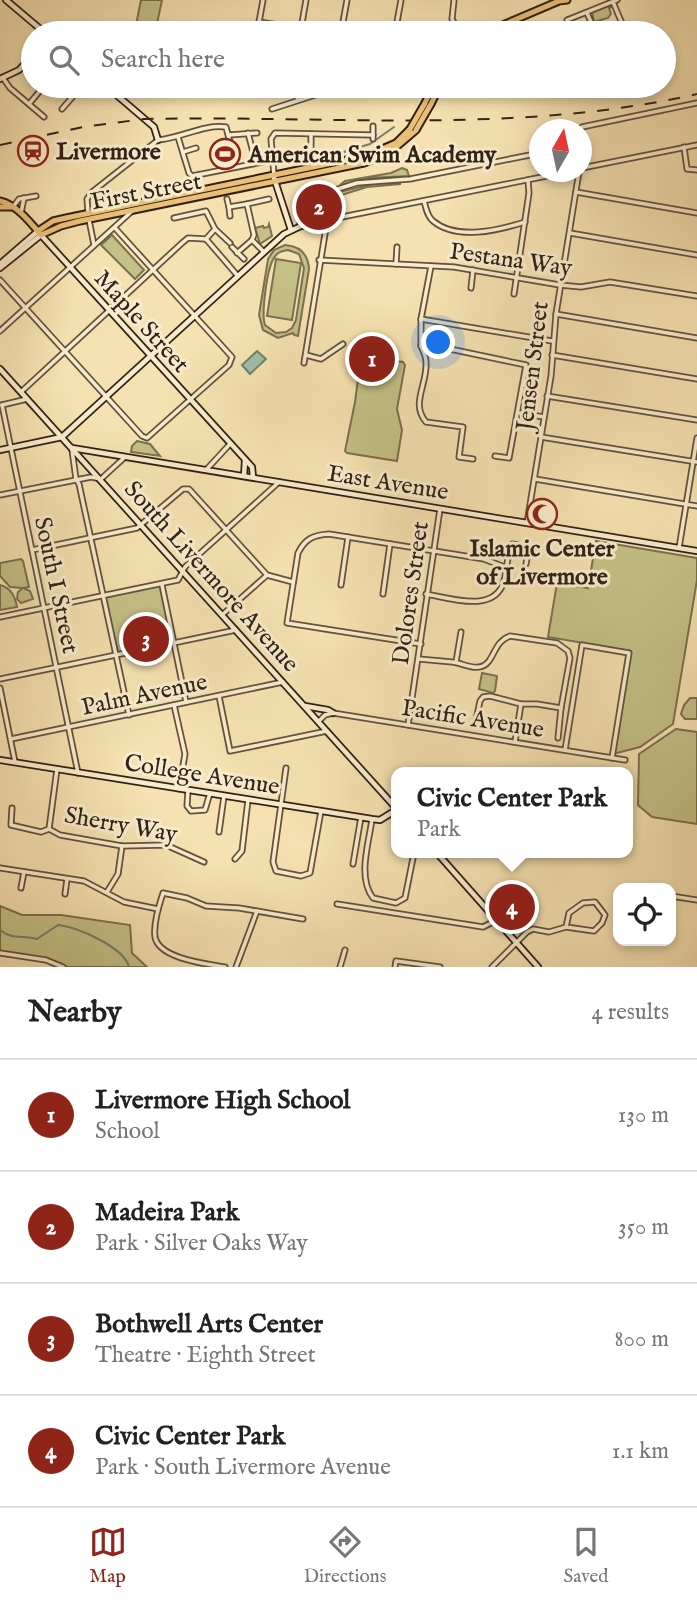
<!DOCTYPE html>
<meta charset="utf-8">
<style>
:root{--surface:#fff;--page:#f6f6f6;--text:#222;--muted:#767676;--line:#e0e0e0;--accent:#8f2418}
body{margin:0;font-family:"IM FELL English",serif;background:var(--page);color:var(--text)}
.controls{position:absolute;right:21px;bottom:21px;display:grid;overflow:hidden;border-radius:14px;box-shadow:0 4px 10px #0003}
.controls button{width:63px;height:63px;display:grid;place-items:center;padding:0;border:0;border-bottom:2px solid var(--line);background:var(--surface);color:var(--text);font:35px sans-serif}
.compass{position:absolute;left:529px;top:119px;width:63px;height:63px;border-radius:50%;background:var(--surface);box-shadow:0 4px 10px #0003;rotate:9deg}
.you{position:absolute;left:439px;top:343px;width:24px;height:24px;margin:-18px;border:5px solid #fff;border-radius:50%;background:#1a73e8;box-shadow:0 0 0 10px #1a73e833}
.badge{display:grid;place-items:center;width:46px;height:46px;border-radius:50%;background:var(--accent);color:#fff;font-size:23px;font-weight:700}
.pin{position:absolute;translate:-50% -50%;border:4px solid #fff;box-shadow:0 2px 7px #0006}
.popup{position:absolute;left:391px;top:767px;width:242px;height:91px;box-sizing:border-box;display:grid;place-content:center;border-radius:14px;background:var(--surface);filter:drop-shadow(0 2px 5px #0005);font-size:23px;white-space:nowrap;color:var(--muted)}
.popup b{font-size:26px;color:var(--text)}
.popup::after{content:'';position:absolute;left:50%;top:100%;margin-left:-14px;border:14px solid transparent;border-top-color:var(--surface)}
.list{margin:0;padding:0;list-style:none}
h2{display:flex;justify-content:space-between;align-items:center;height:91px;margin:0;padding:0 28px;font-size:30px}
h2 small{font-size:23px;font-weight:400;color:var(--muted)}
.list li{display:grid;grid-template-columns:46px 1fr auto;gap:21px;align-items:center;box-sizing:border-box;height:112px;padding:0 28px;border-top:2px solid var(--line)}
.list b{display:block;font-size:26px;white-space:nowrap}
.list p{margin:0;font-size:23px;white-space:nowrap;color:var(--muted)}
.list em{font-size:23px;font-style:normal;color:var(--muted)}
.icon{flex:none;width:38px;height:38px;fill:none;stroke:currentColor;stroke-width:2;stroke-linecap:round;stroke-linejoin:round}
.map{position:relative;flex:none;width:697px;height:967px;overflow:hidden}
.search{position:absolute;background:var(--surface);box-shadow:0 4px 10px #0003;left:21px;right:21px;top:21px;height:77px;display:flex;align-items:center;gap:18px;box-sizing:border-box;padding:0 24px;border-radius:38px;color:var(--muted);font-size:26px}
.sheet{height:539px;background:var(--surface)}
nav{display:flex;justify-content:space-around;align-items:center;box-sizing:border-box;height:98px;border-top:2px solid var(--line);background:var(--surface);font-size:19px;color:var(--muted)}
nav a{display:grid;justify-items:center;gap:4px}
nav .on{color:var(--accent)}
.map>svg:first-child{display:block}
</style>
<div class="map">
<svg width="697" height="967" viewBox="0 0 697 967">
<rect width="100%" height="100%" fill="#f5e1b1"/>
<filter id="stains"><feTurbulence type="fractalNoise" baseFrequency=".00286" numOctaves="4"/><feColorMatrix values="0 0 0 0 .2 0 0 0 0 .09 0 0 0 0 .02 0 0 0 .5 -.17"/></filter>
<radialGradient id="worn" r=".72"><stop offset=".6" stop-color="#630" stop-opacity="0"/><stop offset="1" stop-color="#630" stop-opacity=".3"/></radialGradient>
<!-- green -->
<g fill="#c4c086" stroke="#7b7050" stroke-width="2" fill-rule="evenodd">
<polygon points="141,0 162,0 155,33 135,30"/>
<polygon points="609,5 612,7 609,8 611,14 608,18 594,22 592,12"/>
<polygon points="198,22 202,22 204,31 202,33 176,33 177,28"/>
<polygon points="402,168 407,170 409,176 369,178 340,185 345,181 391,173"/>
<polygon points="377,183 401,184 367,187 335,197 339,192"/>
<polygon points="322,198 328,200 326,215 303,220 301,217"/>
<polygon points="269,224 272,236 260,244 255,228 263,226 264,228 268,227"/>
<polygon points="112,235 144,270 135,279 101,245"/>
<path d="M285,245C300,246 308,254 309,269L298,336L294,335L293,333L278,338L263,330L259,315L268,259L274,250ZM288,250L299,254L304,268L296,320L292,328L286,332L276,333L265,325C261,314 267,268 274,258C277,252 282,251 288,250Z"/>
<polygon points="276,259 301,263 292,320 267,316"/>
<polygon points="361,356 403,362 405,365 397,409 402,430 397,461 347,453 345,451 355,402"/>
<polygon points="137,441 150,444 160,456 131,452 132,446"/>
<polygon points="596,541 697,558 697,580 673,724 640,747 613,754 631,651 548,637 557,583 588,588"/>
<polygon points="21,559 23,561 29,587 23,588 30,591 33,599 21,603 17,599 18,592 23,588 10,587 0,576 0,563"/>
<path d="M0,585C11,588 15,596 17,607L0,610Z"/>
<polygon points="162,585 174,643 116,655 104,596"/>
<polygon points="482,673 497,676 495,691 493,693 479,689"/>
<polygon points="690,698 697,698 697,719 685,719 681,714 684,705"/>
<polygon points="676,729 697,732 697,824 652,817 638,805 639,754"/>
<polygon points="0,906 22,915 61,915 130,925 132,953 147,967 68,967 43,959 0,952"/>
</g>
<!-- water -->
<polygon fill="#9dbea6" stroke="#727f6e" stroke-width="2" points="257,351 266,359 250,374 242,365"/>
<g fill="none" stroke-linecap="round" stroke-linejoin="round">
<!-- stream -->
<g stroke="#727f6e" stroke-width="2">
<polyline points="327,157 370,144 394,127"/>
<path d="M0,930C12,940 23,935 37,939L58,925C77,927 124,947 129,967"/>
</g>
<!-- street casing -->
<g stroke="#63513f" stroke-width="7">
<g id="street">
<polyline points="454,0 452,19 460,33"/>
<polyline points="613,2 626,33"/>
<polyline points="587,13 596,33"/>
<polyline points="567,20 617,0"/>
<polyline points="259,22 327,33"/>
<polyline points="301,29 306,0"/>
<polyline points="257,33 263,0"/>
<polyline points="341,33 347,0"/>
<polyline points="395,33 401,0"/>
<polyline points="3,78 10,88 44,117"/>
<polyline points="293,86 298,100"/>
<polyline points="121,99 125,95 154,86"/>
<polyline points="29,104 44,86"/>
<polyline points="62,109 82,86"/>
<polyline points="272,109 343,86"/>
<polyline points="580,130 582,127 697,103"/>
<polyline points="248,133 253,152"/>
<polyline points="229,135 257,133"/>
<polyline points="178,137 189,173 192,176 308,153 311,149 311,134"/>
<polyline points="373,139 373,126"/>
<polyline points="684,147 687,169 697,170"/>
<polyline points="183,152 196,148"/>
<polyline points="582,168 697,145"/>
<polyline points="274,175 271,139 275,133 373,135"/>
<polyline points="576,192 697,213"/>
<polyline points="227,199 229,207"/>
<path d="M424,201C426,208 427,216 433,221C457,241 499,230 525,222"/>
<polyline points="247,204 269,199"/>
<polyline points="13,207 19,199 36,196"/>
<path d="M88,212L87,199L92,192L158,140C182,138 203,124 226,127L233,154"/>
<polyline points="21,213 24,198"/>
<polyline points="230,216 229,207 247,204 254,235 252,240"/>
<polyline points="174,218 206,211 215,229 230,243"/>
<polyline points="89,220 94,245"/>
<polyline points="327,220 567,172"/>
<polyline points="300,226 300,215 325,193 357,183 410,179 540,153"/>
<polyline points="570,233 697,255"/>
<polyline points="206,239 237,275"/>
<polyline points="206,239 215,229"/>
<polyline points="232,247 244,259"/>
<polyline points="237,253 252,240 264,252"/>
<polyline points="319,260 454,267 560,285 581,287 610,282 697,296"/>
<polyline points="396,264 397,247"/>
<polyline points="431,266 421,319 421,346 450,349 526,365 509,458 495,456"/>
<polyline points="0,280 142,436 147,438 229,365 232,357 115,228"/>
<polyline points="471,288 473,270"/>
<polyline points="514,294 529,193 528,180"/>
<polyline points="556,314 697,338"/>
<polyline points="421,319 552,341"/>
<polyline points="0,331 131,212"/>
<path d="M421,346C423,351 426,356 426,362C428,383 410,404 426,422L463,427L459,457L473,459"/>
<polyline points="306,355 321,359 343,344"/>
<polyline points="552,355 697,379"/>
<polyline points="304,363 332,191"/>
<polyline points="21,392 182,243 188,238 206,239"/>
<polyline points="547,396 697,420"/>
<polyline points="2,405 78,773"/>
<polyline points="2,405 27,399"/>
<polyline points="519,413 544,417"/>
<polyline points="541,437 697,462"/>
<polyline points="72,450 76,479 79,484 129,715"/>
<polyline points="206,470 230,444"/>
<polyline points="535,479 697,506"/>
<polyline points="0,495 91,477 101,479 125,457"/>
<polyline points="527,523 551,376 556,314 579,172"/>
<polyline points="679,548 697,438"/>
<polyline points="32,550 137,528 183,489 189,489 267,575 293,582"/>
<polyline points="162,585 186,702"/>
<polyline points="341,585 348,537"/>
<polyline points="383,594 390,544"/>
<path d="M426,594C450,598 495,614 504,581C507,569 507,555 512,544L529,547L526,564"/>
<polyline points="222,615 267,575"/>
<polyline points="0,617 178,580 185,567 279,482"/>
<path d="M421,644L287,623L298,553C305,539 313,535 329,534L484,559L507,568"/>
<path d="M419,659C430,660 441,661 452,662C464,663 479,674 489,661C496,651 497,641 510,636L557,643L568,651L570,658L561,708"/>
<polyline points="456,662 461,632"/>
<polyline points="0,679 236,630"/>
<polyline points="0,688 15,762"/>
<polyline points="219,696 230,751 327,731"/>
<polyline points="174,705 185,754 179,789"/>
<polyline points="318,722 325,715 333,713 625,760"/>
<polyline points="408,725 440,509"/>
<polyline points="475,725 480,701 483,697 490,696 521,704"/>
<polyline points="11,739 283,682"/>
<polyline points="515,742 521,704 537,704 561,708 558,738"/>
<polyline points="565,750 582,645 629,653 612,758"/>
<polyline points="286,768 273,862 276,871 301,876 310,873 321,811"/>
<polyline points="188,790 187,806 191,811 205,810 210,793"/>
<polyline points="12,808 11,825 41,832 49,829"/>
<path d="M372,819C369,843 357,877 373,898L396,903L405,898L414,853"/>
<polyline points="49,829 60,835 122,846 166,845 204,862"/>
<polyline points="49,829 57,769"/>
<polyline points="219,832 224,796"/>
<polyline points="235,859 242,851 248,800"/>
<polyline points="353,864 361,817"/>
<polyline points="0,868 84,881 124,902 158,909"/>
<polyline points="21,888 24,872"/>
<polyline points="107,892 118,874 122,846"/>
<polyline points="65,894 67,879"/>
<polyline points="671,896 697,900"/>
<polyline points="337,904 483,927 497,920"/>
<polyline points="0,953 46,960 63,967"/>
<path d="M225,967C208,964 159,959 155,937C153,924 159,905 163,893L187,898L206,906L239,908L303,919"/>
<polyline points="236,967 257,911"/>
<polyline points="340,967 345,950"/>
<polyline points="395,967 396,961 440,967"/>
<polyline points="492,967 527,932 533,929 549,932 566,927 569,913 583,903 595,902 605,915 602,923 594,931 566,927"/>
</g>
</g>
<!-- secondary casing -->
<g stroke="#322119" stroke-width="8">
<g id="secondary">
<polyline points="6,0 45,33"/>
<polyline points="0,79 19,70 33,55"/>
<polyline points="106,86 154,127 158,140"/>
<polyline points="274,178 291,230"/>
<polyline points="0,264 38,231"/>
<polyline points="0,268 41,235 252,467 253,477"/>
<polyline points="0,369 396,808"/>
<polyline points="72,448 697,551"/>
<polyline points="0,450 62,437 284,234 301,226 327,220"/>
<polyline points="244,476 245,460"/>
<polyline points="305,706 328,710 333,713"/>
<polyline points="0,760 372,819 380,820 396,810"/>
<polyline points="437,853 538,967"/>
</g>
</g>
<!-- primary casing -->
<g stroke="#322119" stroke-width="9">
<g id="primary">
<polyline points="484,33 559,1 567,0"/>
<polyline points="425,103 433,86"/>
<polyline points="431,104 440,86"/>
<path d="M0,201C17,205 30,222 41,235L61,226L80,221L364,163L389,153L416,130"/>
<polyline points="0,207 13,207"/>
<polyline points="38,231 53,221 66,218 366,156 396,143 410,129"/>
</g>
</g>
<!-- street -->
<use href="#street" stroke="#f8eccc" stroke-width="3.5"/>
<!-- secondary -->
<use href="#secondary" stroke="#f8eccc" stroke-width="4.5"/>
<!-- primary -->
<use href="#primary" stroke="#eac078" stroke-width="5"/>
<!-- rail -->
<path stroke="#322119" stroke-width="2" stroke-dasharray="12 12" stroke-linecap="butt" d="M0,145L83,127L144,119C328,115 517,135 697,94"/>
<!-- primary-bridge casing -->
<g stroke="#322119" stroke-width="9" stroke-linecap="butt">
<g id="primary-bridge">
<polyline points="410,129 425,103"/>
<polyline points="416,130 431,104"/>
</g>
</g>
<!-- primary-bridge -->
<use href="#primary-bridge" stroke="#eac078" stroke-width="5"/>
</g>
<!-- icons -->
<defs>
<g id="station-ring" transform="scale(1.575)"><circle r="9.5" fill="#f8eccc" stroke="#8f2418" stroke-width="1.5"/><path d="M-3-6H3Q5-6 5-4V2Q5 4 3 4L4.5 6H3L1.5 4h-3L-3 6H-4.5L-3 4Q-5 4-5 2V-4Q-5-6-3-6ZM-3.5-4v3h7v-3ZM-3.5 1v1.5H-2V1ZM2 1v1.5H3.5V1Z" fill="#8f2418"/></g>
<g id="stadium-ring" transform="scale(1.575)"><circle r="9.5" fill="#f8eccc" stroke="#8f2418" stroke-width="1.5"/><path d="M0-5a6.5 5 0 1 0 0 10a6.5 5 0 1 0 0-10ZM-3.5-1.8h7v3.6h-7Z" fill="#8f2418"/></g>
<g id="mosque-ring" transform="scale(1.575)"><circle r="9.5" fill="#f8eccc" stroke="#8f2418" stroke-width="1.5"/><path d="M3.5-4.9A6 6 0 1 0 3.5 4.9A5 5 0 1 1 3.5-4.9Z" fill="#8f2418"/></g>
</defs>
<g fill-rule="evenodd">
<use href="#station-ring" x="33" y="151"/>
<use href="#stadium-ring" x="225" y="154"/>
<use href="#mosque-ring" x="542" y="514"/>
</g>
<g text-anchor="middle" stroke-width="6" stroke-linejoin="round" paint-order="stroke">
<!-- poi labels -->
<g font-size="24" font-weight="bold" fill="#322119" stroke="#f8eccc" text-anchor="start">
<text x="56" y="159">Livermore</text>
<text x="248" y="162">American Swim Academy</text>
<text x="542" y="556" text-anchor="middle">Islamic Center<tspan x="542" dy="28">of Livermore</tspan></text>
</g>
<!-- street labels -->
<g font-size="24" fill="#322119" stroke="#f8eccc">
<text transform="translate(146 191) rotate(-11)" y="8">First Street</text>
<text transform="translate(511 259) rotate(8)" y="8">Pestana Way</text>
<text transform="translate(142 321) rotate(48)" y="8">Maple Street</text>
<text transform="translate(532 366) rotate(-83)" y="8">Jensen Street</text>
<text transform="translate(388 482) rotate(9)" y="8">East Avenue</text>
<text transform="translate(212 576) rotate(48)" y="8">South Livermore Avenue</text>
<text transform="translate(57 585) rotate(78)" y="8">South I Street</text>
<text transform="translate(410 593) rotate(-82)" y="8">Dolores Street</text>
<text transform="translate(144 694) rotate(-12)" y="8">Palm Avenue</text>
<text transform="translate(473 718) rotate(9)" y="8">Pacific Avenue</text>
<text transform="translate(202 774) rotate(9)" y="8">College Avenue</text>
<text transform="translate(121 824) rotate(10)" y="8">Sherry Way</text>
</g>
</g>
<rect width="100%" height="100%" filter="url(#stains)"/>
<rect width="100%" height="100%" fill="url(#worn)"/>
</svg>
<div class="controls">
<button><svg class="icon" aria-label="locate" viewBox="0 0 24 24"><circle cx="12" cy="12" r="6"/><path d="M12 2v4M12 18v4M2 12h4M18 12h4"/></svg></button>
</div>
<svg class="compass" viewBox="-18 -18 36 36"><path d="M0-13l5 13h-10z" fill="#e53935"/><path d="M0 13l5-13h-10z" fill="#767676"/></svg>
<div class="you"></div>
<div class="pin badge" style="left:372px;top:359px">1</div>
<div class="pin badge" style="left:319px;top:207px">2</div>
<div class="pin badge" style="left:146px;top:639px">3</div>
<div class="pin badge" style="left:512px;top:907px">4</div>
<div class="popup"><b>Civic Center Park</b>Park</div>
<div class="search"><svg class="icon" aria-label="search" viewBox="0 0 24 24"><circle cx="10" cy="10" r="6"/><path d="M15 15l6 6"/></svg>Search here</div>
</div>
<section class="sheet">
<h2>Nearby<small>4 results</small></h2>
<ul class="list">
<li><span class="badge">1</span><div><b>Livermore High School</b><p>School</p></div><em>130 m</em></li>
<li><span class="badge">2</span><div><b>Madeira Park</b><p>Park · Silver Oaks Way</p></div><em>350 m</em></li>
<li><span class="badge">3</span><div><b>Bothwell Arts Center</b><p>Theatre · Eighth Street</p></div><em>800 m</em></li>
<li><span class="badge">4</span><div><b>Civic Center Park</b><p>Park · South Livermore Avenue</p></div><em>1.1 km</em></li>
</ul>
</section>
<nav>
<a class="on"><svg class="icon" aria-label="map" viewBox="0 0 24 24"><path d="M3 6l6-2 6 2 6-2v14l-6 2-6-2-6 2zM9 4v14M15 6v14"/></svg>Map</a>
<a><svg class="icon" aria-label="directions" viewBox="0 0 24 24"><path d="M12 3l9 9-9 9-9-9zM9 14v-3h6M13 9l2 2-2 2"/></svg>Directions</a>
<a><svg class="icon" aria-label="saved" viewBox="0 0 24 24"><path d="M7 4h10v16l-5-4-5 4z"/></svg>Saved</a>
</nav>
